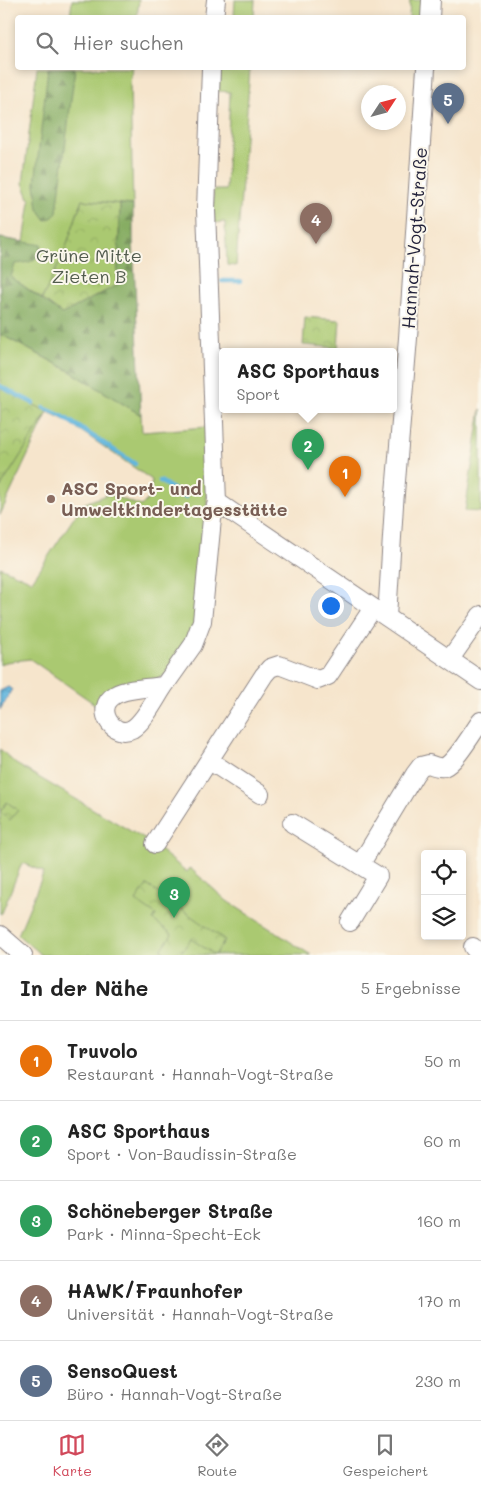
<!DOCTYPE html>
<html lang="de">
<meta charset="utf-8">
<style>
:root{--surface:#fff;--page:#f6f6f6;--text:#222;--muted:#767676;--line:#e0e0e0;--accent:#d1495b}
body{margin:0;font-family:Mali,sans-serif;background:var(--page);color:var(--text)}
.controls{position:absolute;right:15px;bottom:15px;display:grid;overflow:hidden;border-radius:5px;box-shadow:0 2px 8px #0003}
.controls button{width:45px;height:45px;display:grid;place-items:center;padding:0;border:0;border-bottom:1px solid var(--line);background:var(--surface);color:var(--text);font:25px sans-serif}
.compass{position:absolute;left:361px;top:85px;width:45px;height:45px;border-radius:50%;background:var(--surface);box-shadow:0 2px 8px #0003;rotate:54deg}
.you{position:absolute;left:330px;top:605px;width:18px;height:18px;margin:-12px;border:4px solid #fff;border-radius:50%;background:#1a73e8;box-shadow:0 0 0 8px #1a73e833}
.badge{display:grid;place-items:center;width:32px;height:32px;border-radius:50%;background:var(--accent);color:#fff;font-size:16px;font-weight:700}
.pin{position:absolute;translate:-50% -41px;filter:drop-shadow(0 1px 2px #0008)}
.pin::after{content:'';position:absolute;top:26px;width:18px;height:15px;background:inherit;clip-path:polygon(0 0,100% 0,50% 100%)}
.popup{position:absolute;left:219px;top:348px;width:178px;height:65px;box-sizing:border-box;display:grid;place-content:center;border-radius:5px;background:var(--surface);filter:drop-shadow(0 1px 4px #0005);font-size:16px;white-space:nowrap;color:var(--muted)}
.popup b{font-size:19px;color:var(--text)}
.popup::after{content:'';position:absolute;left:50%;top:100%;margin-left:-10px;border:10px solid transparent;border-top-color:var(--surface)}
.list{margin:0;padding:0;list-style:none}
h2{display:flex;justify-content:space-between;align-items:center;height:65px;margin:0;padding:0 20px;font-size:21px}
h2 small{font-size:16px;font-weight:400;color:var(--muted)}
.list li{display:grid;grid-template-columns:32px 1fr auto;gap:15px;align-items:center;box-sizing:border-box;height:80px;padding:0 20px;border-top:1px solid var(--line)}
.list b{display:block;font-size:19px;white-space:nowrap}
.list p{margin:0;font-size:16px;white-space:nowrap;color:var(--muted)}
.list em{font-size:16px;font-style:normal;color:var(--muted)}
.icon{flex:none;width:28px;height:28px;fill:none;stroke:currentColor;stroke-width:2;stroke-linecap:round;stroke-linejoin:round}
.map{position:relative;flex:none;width:481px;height:955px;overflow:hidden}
.search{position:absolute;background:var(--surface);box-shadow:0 2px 8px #0003;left:15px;right:15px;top:15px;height:55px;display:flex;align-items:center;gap:12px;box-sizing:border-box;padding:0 18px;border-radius:5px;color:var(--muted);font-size:19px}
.sheet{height:465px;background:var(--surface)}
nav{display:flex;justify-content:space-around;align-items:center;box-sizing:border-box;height:70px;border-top:1px solid var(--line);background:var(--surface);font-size:14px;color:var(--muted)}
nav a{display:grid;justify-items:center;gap:2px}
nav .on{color:var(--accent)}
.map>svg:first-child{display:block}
</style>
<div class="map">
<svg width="481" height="955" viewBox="0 0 481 955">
<defs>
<pattern id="forest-firs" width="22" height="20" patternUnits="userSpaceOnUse" patternTransform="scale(1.25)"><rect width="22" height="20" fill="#87ad63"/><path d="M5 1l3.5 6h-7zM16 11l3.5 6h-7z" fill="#6e8c53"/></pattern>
<pattern id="park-crowns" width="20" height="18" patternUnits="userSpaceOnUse" patternTransform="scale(1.25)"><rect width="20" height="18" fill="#aac971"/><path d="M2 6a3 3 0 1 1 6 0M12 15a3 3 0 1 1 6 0" fill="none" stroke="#92ac63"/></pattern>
<pattern id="water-waves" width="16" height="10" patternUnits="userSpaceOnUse" patternTransform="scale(1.25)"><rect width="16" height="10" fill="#62b6de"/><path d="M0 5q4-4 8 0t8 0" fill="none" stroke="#5094b5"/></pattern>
</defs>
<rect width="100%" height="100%" fill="#fbf7ec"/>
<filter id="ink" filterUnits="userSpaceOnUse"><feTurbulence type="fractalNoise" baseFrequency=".02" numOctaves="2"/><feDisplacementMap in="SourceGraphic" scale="10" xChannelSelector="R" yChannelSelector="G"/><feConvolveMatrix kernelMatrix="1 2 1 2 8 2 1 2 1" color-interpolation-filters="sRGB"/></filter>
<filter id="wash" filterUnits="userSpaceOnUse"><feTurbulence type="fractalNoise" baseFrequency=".0096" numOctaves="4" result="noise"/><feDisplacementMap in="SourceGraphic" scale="20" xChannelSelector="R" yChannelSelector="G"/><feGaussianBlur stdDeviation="1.12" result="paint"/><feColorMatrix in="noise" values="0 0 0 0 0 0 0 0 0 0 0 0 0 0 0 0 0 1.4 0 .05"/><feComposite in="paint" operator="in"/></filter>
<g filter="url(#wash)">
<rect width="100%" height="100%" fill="#f6e5cc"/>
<!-- grass -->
<g fill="#aac971" stroke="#667656">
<polygon points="72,0 139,0 137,17 70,18"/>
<polygon points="235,0 255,0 254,17 234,17"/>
<polygon points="410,0 423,0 422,17 409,18"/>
<polygon points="37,68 132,68 130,84 133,205 82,200 64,253 42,299 11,277 0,295 0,238 24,242 30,201 23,183"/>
<polygon points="231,68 250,68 236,266 227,265 225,222 214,223 213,190 226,190 230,92 217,91 218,71 231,71"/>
<polygon points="0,334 70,371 141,415 142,432 207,427 207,518 195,623 168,674 99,707 30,659 6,662 0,665 0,567 32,581 83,504 108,494 141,506 149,498 152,480 65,420 48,412 0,515 0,488 47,412 0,388"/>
<polygon points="481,409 481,512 465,511"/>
<polygon points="0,749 16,764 151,843 187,872 190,868 227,901 311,955 41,955 18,935 44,872 22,863 2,913 0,914"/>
</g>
<!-- forest -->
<g fill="url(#forest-firs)" stroke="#54684f">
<polygon points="48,68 75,68 57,212 53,217 46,220 38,209 35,184"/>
<path d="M120,204L133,205V239L141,415L70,371L0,334V238L42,245C36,262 33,262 15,264L11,277L62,314L117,285Z"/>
</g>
<!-- park -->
<g fill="url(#park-crowns)" stroke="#667656">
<polygon points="82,200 120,204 117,285 62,314 42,299 64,253"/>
<polygon points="305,317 340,320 338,348 303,345"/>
<polygon points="0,388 48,412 0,488"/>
<polygon points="7,802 18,810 10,820 0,812"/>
<polygon points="147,885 225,940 215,955 191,939 179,955 169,955 161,950 172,934 153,920 156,915 136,901"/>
</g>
<!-- water -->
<polygon fill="url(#water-waves)" stroke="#426c8c" points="8,687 12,689 0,710 0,691"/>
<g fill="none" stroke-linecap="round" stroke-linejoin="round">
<!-- stream -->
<g stroke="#62b6de" stroke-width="4.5">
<polyline points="222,281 240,281"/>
<polyline points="0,386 33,403"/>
<polyline points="44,408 62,416 135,464"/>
<polyline points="160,481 185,497"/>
</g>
</g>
</g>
<g filter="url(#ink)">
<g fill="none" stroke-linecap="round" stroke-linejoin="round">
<!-- minor casing -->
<g stroke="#8c8484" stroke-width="20">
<g id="minor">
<polyline points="214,18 216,0"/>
<polyline points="430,18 431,0"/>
<polyline points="217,502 481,681"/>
<polyline points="387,617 394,505 408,338 426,68"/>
<polyline points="450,659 481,615"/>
<path d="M164,686C156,698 144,722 132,729C113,739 93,708 115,695C127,688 151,688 164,686L193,645L202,621L212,519L217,502L206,210L211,68"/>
<polyline points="210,761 260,794"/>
<polyline points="292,823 378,876 350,922"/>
<polyline points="155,844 264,675 270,668 279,665 318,680 328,676 373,608"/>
<path d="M360,865L415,774L421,766L429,764C434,766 438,768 444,767C455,763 473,732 481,721"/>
<polyline points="0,935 23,955"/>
<polyline points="473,947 480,955"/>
</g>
</g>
<!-- minor -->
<use href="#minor" stroke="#fff" stroke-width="18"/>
</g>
</g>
<!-- markers -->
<circle fill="#8d6e63" stroke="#fbf7ec" stroke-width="2" cx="51" cy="499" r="5"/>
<g text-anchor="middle" stroke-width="4" stroke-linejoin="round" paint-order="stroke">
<!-- street labels -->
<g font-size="18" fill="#22223b" stroke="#fbf7ec">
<text transform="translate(415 238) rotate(-86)" y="6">Hannah-Vogt-Straße</text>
</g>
<!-- park labels -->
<g font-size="18" fill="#525c4e" stroke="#fbf7ec">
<text x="89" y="262">Grüne Mitte<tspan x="89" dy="21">Zieten B</tspan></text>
</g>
<!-- education labels -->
<g font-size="18" font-weight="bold" fill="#785e54" stroke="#fbf7ec" text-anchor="start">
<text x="61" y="495">ASC Sport- und<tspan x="61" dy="21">Umweltkindertagesstätte</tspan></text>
</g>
</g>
</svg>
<div class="controls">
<button><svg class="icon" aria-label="locate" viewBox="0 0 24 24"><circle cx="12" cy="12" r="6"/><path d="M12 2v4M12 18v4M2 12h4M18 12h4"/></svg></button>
<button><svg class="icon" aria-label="layers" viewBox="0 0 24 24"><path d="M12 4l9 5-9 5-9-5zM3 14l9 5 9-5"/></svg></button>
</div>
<svg class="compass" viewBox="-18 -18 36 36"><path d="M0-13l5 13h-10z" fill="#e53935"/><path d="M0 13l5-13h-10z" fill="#767676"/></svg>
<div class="you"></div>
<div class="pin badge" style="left:345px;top:497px;background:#e8710a">1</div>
<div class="pin badge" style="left:308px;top:470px;background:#2e9e5b">2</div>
<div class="popup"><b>ASC Sporthaus</b>Sport</div>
<div class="pin badge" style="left:174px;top:918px;background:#2e9e5b">3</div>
<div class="pin badge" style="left:316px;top:244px;background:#8d6e63">4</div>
<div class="pin badge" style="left:448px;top:124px;background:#5c6f8a">5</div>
<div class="search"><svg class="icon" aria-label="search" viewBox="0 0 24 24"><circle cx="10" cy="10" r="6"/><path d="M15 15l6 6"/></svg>Hier suchen</div>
</div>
<section class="sheet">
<h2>In der Nähe<small>5 Ergebnisse</small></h2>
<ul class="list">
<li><span class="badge" style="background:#e8710a">1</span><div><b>Truvolo</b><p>Restaurant · Hannah-Vogt-Straße</p></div><em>50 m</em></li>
<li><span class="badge" style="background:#2e9e5b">2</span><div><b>ASC Sporthaus</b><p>Sport · Von-Baudissin-Straße</p></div><em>60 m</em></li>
<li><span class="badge" style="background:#2e9e5b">3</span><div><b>Schöneberger Straße</b><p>Park · Minna-Specht-Eck</p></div><em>160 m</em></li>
<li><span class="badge" style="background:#8d6e63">4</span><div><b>HAWK/Fraunhofer</b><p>Universität · Hannah-Vogt-Straße</p></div><em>170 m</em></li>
<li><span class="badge" style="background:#5c6f8a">5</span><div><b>SensoQuest</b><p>Büro · Hannah-Vogt-Straße</p></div><em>230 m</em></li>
</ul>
</section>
<nav>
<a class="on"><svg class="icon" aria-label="map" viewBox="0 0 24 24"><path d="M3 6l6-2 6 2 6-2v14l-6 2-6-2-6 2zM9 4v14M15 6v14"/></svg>Karte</a>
<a><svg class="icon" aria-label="directions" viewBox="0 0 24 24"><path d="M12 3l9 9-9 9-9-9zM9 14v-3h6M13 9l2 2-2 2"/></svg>Route</a>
<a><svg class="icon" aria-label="saved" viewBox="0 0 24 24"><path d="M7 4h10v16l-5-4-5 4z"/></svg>Gespeichert</a>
</nav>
